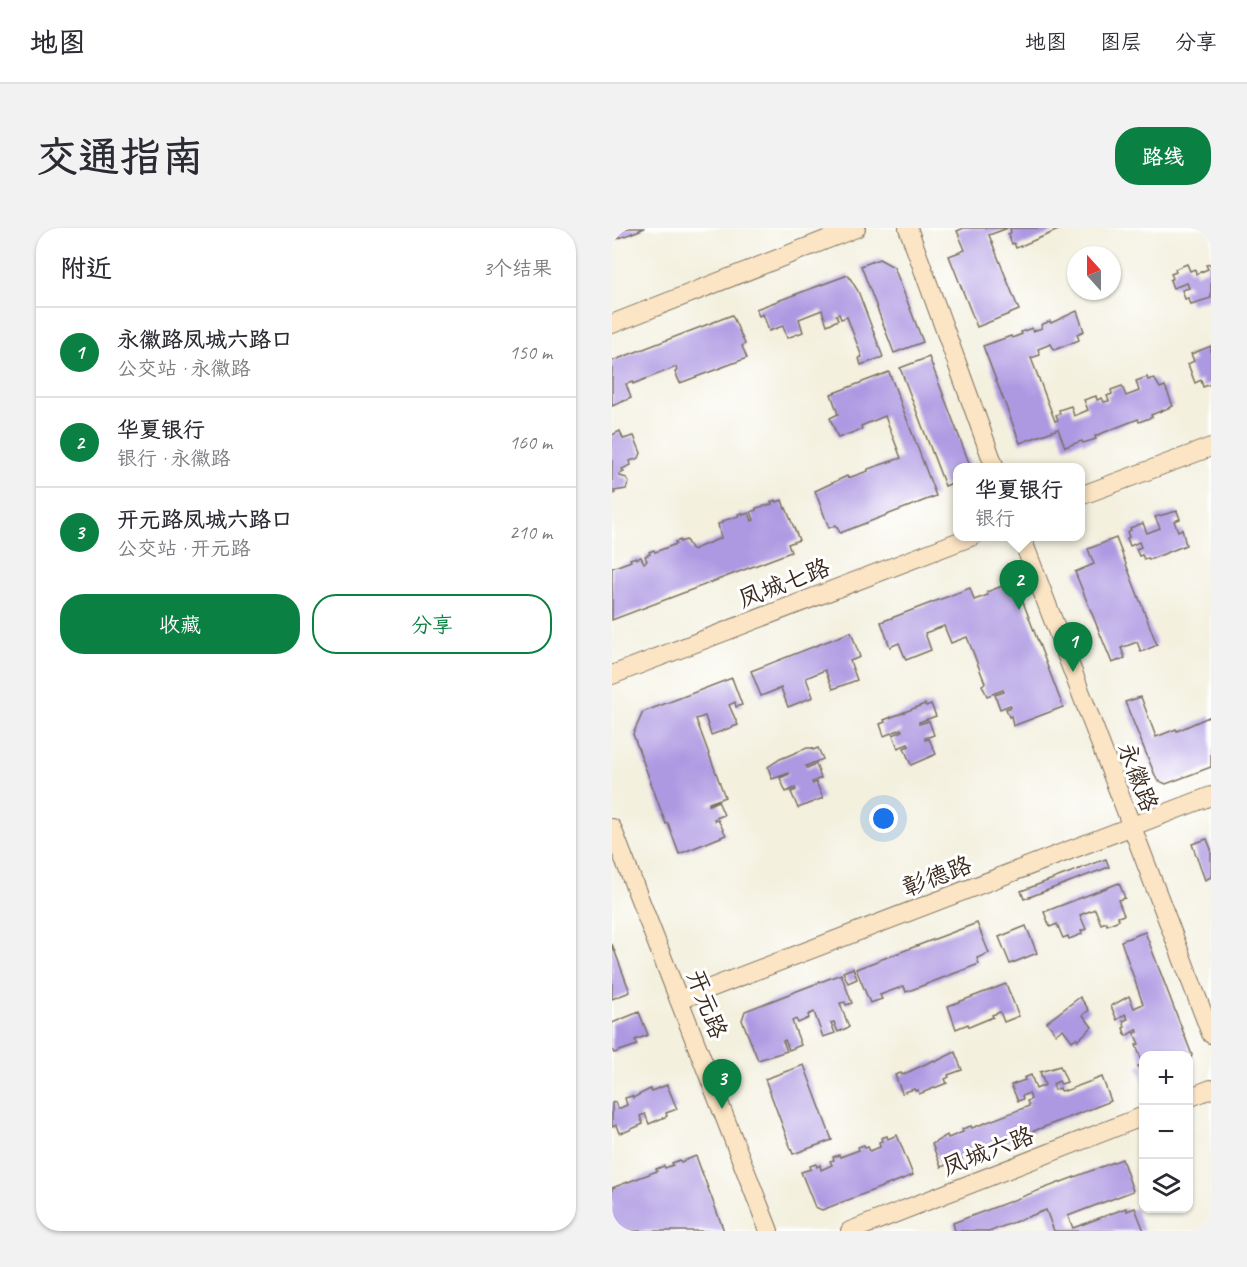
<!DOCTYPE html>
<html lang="zh">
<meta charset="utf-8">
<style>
:root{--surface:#fff;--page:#f2f2f3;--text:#2b2b33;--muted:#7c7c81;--line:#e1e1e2;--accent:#0b8043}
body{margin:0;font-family:Caveat,"LXGW WenKai TC",sans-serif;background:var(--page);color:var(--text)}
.controls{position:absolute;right:18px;bottom:18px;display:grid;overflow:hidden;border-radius:12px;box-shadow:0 2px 4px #0004}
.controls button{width:54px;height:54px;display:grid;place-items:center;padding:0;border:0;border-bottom:2px solid var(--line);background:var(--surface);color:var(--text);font:30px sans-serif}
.compass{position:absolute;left:455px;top:18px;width:54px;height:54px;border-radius:50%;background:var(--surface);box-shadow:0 2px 4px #0004;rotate:339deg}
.you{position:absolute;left:272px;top:591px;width:21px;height:21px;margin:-15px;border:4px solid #fff;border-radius:50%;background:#1a73e8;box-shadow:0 0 0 9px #1a73e833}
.badge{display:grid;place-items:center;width:39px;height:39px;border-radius:50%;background:var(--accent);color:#fff;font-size:20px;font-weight:700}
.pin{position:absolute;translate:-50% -50px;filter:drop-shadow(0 2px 3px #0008)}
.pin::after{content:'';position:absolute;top:32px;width:21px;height:18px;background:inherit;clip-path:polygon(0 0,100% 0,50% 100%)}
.popup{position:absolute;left:341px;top:235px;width:132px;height:78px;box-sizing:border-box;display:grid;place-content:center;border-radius:12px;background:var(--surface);filter:drop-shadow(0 2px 4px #0005);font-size:20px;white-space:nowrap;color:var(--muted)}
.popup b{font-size:22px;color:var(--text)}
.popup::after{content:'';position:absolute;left:50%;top:100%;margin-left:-12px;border:12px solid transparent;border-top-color:var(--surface)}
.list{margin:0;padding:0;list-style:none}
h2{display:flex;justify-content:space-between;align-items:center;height:78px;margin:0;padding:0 24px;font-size:26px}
h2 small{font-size:20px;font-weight:400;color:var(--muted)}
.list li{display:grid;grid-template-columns:39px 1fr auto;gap:18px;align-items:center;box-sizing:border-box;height:90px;padding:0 24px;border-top:2px solid var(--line)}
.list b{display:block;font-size:22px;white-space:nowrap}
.list p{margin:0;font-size:20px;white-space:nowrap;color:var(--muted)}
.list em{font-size:20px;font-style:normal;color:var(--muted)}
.actions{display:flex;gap:12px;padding:18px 24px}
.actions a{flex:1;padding:14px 0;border:2px solid var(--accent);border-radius:24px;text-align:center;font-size:21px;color:var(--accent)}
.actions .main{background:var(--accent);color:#fff}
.icon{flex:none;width:33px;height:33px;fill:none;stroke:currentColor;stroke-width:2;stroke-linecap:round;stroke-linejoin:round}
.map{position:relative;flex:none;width:599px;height:1003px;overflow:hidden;border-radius:24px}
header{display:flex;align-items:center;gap:36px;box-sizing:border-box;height:84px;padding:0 30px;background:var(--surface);border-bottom:2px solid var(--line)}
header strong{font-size:28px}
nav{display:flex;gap:33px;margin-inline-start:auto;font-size:21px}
.intro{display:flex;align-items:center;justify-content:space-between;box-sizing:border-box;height:144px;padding:0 36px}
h1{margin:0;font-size:42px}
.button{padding:15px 27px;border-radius:24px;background:var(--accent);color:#fff;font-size:21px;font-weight:700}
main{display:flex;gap:36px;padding:0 36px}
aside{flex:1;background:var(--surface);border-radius:24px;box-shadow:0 2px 4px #0004}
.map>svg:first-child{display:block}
</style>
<header>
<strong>地图</strong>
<nav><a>地图</a><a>图层</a><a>分享</a></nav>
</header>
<div class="intro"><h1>交通指南</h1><a class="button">路线</a></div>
<main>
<aside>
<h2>附近<small>3个结果</small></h2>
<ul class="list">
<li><span class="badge">1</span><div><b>永徽路凤城六路口</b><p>公交站 · 永徽路</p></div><em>150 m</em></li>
<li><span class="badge">2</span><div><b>华夏银行</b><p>银行 · 永徽路</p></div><em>160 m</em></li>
<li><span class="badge">3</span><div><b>开元路凤城六路口</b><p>公交站 · 开元路</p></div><em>210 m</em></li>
</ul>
<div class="actions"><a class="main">收藏</a><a>分享</a></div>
</aside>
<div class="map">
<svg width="599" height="1003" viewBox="0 0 599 1003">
<rect width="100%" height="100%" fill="#fff"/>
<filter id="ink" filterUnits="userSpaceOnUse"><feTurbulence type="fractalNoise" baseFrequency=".0167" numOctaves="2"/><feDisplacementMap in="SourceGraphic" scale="12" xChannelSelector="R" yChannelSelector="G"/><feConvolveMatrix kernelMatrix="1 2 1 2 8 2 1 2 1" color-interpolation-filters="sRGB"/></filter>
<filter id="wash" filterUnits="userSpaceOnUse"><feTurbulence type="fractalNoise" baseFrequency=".008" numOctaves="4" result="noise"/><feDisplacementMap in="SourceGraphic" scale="24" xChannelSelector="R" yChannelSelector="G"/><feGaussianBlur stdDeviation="1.35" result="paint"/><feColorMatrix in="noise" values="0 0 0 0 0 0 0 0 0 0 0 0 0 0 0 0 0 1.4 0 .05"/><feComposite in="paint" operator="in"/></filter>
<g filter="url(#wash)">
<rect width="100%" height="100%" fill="#f3f0de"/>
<g id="blocks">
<!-- building -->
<g fill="#ad99e2">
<polygon points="0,0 33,0 0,13"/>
<polygon points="352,0 396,0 377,7 407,82 365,99 337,28 353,22 345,3"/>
<polygon points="398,0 451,0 404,20 402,15 400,16 396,6 399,5"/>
<polygon points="267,31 282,39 311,114 282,125 249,38"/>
<polygon points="575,36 578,43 583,41 584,46 596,41 594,37 599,36 599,70 579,76 576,70 573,71 570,62 577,60 575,55 561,60 558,52 561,50 559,46 564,44 563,41"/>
<polygon points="236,47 246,63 271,129 249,137 247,130 250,129 235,89 229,91 227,86 224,87 226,92 215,97 210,82 187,91 191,104 175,110 171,98 157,103 151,86 147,88 144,81"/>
<polygon points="465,83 472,103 465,106 467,112 442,122 439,116 426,121 428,127 419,130 443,193 446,192 444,187 448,186 447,182 459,178 462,188 476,182 472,172 484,168 485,172 490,170 492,174 497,173 495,168 500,166 499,162 510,158 514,168 527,163 524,153 535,149 536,152 542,150 548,160 553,158 561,178 539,187 540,189 527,194 526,191 483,208 484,211 471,215 470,213 453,219 446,201 408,215 371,118 399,108 400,110 410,106 409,104 420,100 421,103 430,100 429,97 438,93 439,95"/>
<polygon points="120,87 133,116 130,118 135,130 68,155 63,144 65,143 64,139 21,156 21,154 14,156 19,170 0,178 0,133"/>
<polygon points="599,118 599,156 591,159 589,152 583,155 576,136 582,133 579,126"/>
<polygon points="317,129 359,240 346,240 346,253 333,258 288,140"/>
<polygon points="277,144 324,268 228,305 224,297 217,300 203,263 235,248 236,250 256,243 256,241 289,230 273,188 249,198 250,201 226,210 218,190 226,186 219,166"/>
<polygon points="8,203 11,211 22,208 29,225 27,230 18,233 19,237 10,241 12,244 7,246 8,248 15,250 17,255 14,261 2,263 3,265 0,267 0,207"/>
<polygon points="164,272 165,274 170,272 173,281 174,280 187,312 176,316 179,324 0,392 0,340 19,333 18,331 24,329 24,331 29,329 32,335 35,333 33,328 38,326 37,324 42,322 43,324 64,316 63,314 68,312 68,314 74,312 80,322 109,310 106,296 110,295 110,293 127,288 126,286 131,285 131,287 137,285 140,293 142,292 139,284 144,282 144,280 160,276 159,274"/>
<polygon points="565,283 568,291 562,293 566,303 570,301 574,317 537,332 536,330 532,331 530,327 527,328 524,321 529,319 527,314 518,318 515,310 517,309 515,304 519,302 518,300 531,295 535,305 548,300 543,289"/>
<polygon points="504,310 545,417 529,424 525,414 509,420 513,430 500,435 463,344 482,336 476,321"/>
<polygon points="403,353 451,479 401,498 399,488 397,489 394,481 399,479 398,477 388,481 383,467 392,464 391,462 375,468 370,457 373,455 355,409 339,415 332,398 313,405 319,422 294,432 287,415 278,419 269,394 358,360 362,372 376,367 375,364"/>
<polygon points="239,404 248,429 238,433 245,452 221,461 213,442 194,450 201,469 176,479 169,460 149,468 139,443"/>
<polygon points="120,450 130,477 124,479 123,474 117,477 126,497 99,507 93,488 84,491 113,569 97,575 97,577 106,573 112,587 102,591 103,593 106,592 114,607 67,626 56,595 54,596 21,506 31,484"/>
<polygon points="529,469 544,509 564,501 565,503 599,488 599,539 554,556 545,552 513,474"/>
<polygon points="313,476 314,478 319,476 324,488 307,494 307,496 317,493 322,507 313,510 313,512 317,511 324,526 299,537 292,520 297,518 296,516 286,520 281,507 290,503 289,501 272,508 268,496 273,494 272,492"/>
<polygon points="195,520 200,520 201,522 206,520 211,531 194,538 195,540 204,536 209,550 200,554 201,556 204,554 211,570 186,580 179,564 184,562 183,560 174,564 168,550 177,546 177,545 160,551 156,539 168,531"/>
<polygon points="595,611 599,621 599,649 593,652 580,616"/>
<polygon points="494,631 497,639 412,671 409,663"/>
<polygon points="507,655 513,670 506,672 512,687 506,689 507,692 495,697 494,694 489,696 483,681 468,687 474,701 469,703 470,706 457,711 456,708 451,710 445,696 438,699 432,684"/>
<polygon points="365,695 377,725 365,730 367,736 294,764 292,758 268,767 270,771 258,775 244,741"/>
<polygon points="414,698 425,725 398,736 387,709"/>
<polygon points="533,704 580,827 577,835 576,828 532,828 531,853 526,838 531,836 524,817 527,816 522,805 526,804 525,801 514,808 511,800 513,799 511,793 516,791 513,786 505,792 499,778 517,768 522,780 531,776 509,713"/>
<polygon points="0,716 18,764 0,771"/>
<polygon points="241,740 245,751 236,755 231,744"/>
<polygon points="229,746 240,775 234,777 233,774 228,775 237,799 226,804 222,794 219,795 223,805 211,809 202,784 196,787 197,790 186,795 184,791 180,793 189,817 177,822 173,812 171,813 175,823 146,832 130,792 133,783"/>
<polygon points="394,756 407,788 392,794 388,784 380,787 381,789 357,799 356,796 344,801 336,778"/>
<polygon points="468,769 477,782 471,787 480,799 466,812 464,810 460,813 451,801 444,806 435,794"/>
<polygon points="27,784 36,807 23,812 25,817 2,825 0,821 0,795"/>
<polygon points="343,824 350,842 336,847 337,849 333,851 335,855 307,866 306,862 303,863 302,861 290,865 283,847 289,845 290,847 322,832 323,834"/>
<polygon points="192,837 220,912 181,926 153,851"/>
<polygon points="448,838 455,854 449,856 447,853 441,856 443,862 448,860 449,863 453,862 453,863 490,849 499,873 329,939 320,916 335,907 336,910 351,904 350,901 359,898 360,900 417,878 415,873 419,871 417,865 410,868 411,871 406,873 399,857 413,852 412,850 419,847 424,861 433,857 428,844"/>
<polygon points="55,857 65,881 54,885 55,888 37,896 33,886 28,888 31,896 13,904 7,905 4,897 0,899 0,875 3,874 6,881 15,877 13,870 20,868 21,870 38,861 39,863"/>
<polygon points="285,907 301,947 210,982 203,979 189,944 199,941 198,938 204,936 205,939 208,937 209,942 220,937 218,933 222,932 221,929 227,927 228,929 247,922 246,919 252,917 253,920 256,919 258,923 268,919 267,914 270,913 269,910 275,908 276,911"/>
<polygon points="84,928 112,1003 4,1003 0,991 0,960 45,943 44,941 52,938 53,940 61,937 60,935 68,932 69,934"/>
<polygon points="510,931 521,963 456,988 461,1000 514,980 515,983 523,980 532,1003 442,1003 434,982 379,1003 343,1003 341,995"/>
</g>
</g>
</g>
<g filter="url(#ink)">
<use href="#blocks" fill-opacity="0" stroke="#7b6f61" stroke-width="1.5"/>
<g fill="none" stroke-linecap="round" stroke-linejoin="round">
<!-- secondary casing -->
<g stroke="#7b6f61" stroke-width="20">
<g id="secondary">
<polyline points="296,0 383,240"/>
<polyline points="0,96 244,0"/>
<polyline points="468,268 599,219"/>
<polyline points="409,308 599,806"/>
<polyline points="0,447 361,308"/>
<polyline points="0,600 157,1003"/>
<polyline points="67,772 599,568"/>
<polyline points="576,870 599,861"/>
<polyline points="238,1003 532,888"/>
</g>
</g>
<!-- secondary -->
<use href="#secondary" stroke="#fce5c4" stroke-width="18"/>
</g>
</g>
<g text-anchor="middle" stroke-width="6" stroke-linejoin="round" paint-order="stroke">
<!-- street labels -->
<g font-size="24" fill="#3b2a1e" stroke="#fff">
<text transform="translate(172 355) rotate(-21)" y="8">凤城七路</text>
<text transform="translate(526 549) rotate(69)" y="8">永徽路</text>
<text transform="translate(325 648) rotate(-21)" y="8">彰德路</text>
<text transform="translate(95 776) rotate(69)" y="8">开元路</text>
<text transform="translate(376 923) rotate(-21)" y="8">凤城六路</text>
</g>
</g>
</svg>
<div class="controls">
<button>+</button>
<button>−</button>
<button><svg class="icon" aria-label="layers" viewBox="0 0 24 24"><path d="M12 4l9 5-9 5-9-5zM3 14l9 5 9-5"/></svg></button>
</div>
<svg class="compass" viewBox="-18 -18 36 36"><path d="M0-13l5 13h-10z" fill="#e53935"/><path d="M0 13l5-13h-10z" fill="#7c7c81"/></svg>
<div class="you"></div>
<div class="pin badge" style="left:461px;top:444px">1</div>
<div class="pin badge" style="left:407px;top:382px">2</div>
<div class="popup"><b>华夏银行</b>银行</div>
<div class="pin badge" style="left:110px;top:881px">3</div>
</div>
</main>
